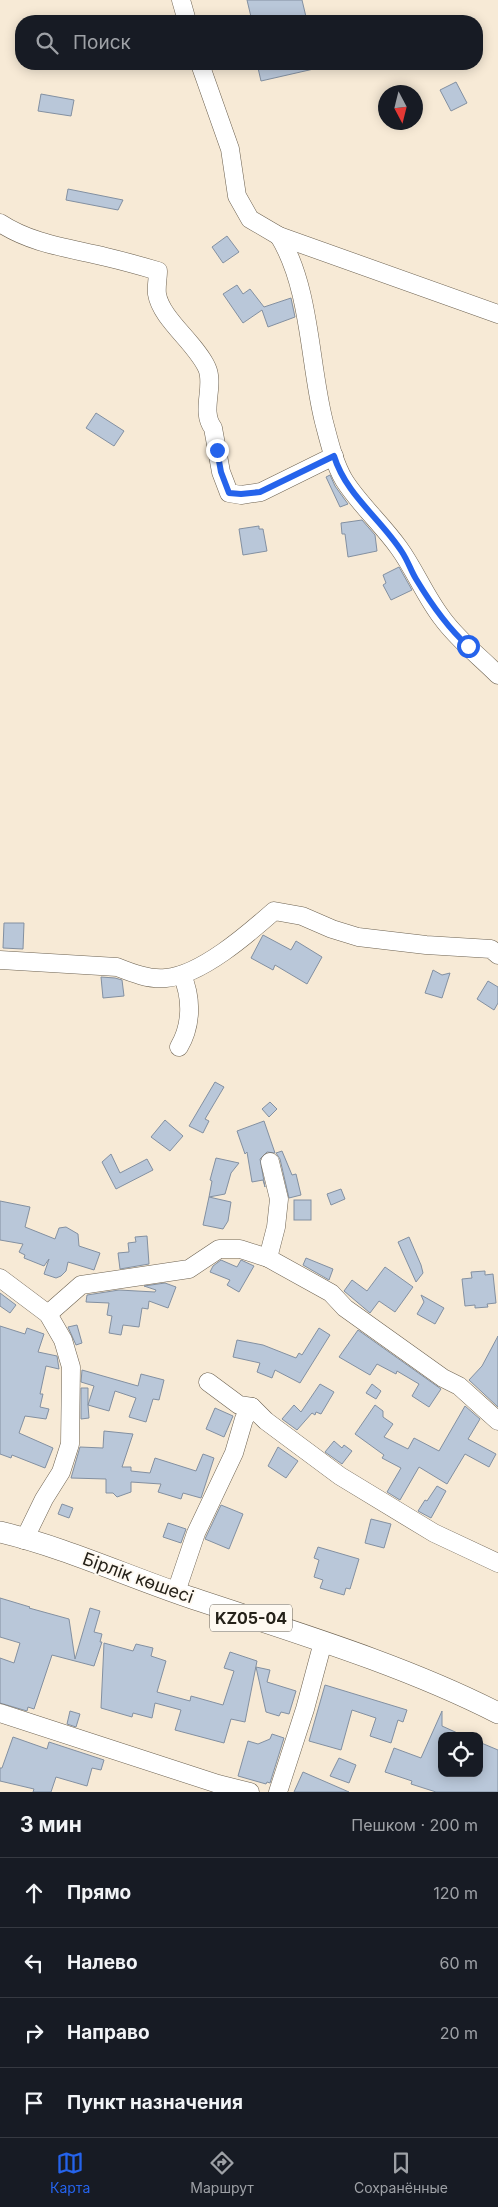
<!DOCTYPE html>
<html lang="ru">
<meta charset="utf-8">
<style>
:root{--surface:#171b24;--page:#20242c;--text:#f1f3f6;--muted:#9ea1a6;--line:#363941;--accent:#2563eb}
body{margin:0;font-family:Inter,sans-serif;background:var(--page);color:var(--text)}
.controls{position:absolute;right:15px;bottom:15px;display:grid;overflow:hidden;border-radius:10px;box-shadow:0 2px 12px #0003}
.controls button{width:45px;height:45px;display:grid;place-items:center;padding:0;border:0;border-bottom:1px solid var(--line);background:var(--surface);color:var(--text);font:25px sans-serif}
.compass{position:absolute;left:378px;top:85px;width:45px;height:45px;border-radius:50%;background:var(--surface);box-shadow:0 2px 12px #0003;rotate:173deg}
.stop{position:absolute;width:15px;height:15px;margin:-11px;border:4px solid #2563eb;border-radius:50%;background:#fff}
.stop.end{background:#2563eb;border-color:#fff;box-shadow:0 1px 5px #0008}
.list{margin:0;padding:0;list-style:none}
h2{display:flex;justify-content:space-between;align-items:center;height:65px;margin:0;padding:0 20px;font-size:21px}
h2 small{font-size:16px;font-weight:400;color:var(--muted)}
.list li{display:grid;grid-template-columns:32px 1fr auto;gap:15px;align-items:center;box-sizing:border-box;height:70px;padding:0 20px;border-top:1px solid var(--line)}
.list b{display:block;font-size:19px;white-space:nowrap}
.list em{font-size:16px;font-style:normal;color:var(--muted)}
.icon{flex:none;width:28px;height:28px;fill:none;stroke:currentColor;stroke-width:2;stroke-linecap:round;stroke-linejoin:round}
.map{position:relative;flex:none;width:498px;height:1792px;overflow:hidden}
.search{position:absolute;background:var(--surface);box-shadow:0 2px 12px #0003;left:15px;right:15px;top:15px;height:55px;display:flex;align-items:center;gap:12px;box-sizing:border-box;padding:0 18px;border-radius:20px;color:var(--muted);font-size:19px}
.sheet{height:345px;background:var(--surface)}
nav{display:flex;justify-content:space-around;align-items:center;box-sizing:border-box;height:70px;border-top:1px solid var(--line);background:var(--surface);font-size:14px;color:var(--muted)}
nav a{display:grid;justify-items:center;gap:2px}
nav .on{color:var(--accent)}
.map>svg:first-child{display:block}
</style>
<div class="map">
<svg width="498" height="1792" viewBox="0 0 498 1792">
<rect width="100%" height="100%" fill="#f7ead6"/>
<!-- building -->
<g fill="#b9c7d9" stroke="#8390a1">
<polygon points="247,0 302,0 307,21 252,21"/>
<polygon points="276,64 318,64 318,68 261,81 258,68"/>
<polygon points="456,82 467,103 451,111 440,90"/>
<polygon points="41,94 74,100 71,116 38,111"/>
<polygon points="68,189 123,200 118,210 66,200"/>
<polygon points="227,236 239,252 223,263 212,247"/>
<polygon points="237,285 243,294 250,289 264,307 291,298 295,317 268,327 262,310 243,323 223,294"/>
<polygon points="96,413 124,431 114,446 86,428"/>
<polygon points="330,475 335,486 348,504 340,507 326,477"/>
<polygon points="362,520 375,535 377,551 348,557 345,534 342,534 341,523"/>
<polygon points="259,526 259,529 263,529 267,551 243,555 239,529"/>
<polygon points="399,567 412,590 391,600 383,585 386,583 383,575"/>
<polygon points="4,923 24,923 23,949 3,948"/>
<polygon points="263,935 291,950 296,941 322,957 307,984 275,965 273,970 251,958"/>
<polygon points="433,970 442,975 450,973 442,998 425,993"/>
<polygon points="101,977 115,978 122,980 124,996 103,998"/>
<polygon points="488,981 498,987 498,1003 494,1010 477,999"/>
<polygon points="215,1082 224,1087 205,1119 209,1121 203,1133 189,1126"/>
<polygon points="270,1102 277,1109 269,1117 262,1109"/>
<polygon points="165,1120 183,1136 170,1151 151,1137"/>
<polygon points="264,1121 275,1153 267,1152 260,1159 265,1187 263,1180 252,1182 247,1152 245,1154 237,1131"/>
<polygon points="282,1151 292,1175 296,1174 301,1195 289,1198 280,1159 276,1153"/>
<polygon points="111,1154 120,1173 147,1159 153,1170 116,1189 102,1162"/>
<polygon points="216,1158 239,1163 231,1173 225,1194 209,1197 212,1181 210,1180"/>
<polygon points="341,1189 345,1199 331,1205 327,1194"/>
<polygon points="209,1197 231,1202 228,1221 223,1229 203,1225"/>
<rect x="294" y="1200" width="17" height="20"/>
<polygon points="0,1201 30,1207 25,1227 55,1239 59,1228 66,1227 78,1234 79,1246 100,1253 94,1270 68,1262 66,1271 61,1276 56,1278 44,1274 49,1259 44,1266 24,1258 25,1255 19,1252 23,1244 0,1240"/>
<polygon points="147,1236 149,1264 120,1269 118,1253 129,1252 128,1243 136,1242 135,1237"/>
<polygon points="409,1237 421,1265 423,1273 416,1282 398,1242"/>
<polygon points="306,1258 333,1269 329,1280 303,1265"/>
<polygon points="221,1260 237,1267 241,1260 254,1266 239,1292 227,1285 230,1280 210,1272 213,1266"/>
<polygon points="385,1267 413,1287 395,1312 379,1301 370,1313 344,1291 352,1280 367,1291"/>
<polygon points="485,1271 485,1275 493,1274 496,1303 487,1304 488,1307 475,1308 475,1305 465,1306 462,1279 472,1278 471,1272"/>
<polygon points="165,1283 176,1287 168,1308 149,1301 148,1309 142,1308 139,1327 123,1325 121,1335 109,1333 112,1316 107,1315 109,1303 86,1302 87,1295 119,1290 155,1292 156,1290 144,1286"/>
<polygon points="0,1293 16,1305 10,1313 0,1306"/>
<polygon points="421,1295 444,1308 435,1324 417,1314 424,1302"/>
<polygon points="77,1325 82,1343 76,1345 68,1327"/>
<polygon points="0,1326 25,1334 27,1328 44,1334 38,1352 57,1356 59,1369 46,1366 40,1394 43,1394 40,1407 49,1409 46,1419 25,1416 19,1433 53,1448 45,1468 12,1455 11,1458 0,1454"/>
<polygon points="319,1328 330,1335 300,1383 275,1370 272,1378 257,1372 260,1363 233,1357 237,1340 263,1345 296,1358 299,1353 302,1355"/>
<polygon points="358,1330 441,1389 429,1407 412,1396 419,1384 397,1371 396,1374 377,1364 370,1375 339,1357"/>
<polygon points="498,1336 498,1407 469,1380 482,1366"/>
<polygon points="82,1370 138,1386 141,1374 164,1380 159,1400 153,1399 146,1422 129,1417 136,1398 115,1391 109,1411 88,1405 89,1418 81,1419 81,1388 88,1388 88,1405 94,1386 81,1382"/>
<polygon points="320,1384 334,1392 321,1414 316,1412 315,1415 312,1413 297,1430 282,1419 294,1405 301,1412"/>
<polygon points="372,1384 381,1391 376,1399 366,1393"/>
<polygon points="375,1405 383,1411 383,1417 393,1424 384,1437 408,1449 414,1438 439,1451 465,1406 480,1419 468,1439 496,1454 489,1467 465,1454 447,1484 419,1467 400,1500 387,1492 401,1468 382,1458 384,1455 355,1434"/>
<polygon points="215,1408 233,1416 224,1437 206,1429"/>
<polygon points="104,1431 133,1434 122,1467 131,1467 131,1471 150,1473 155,1458 196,1471 203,1454 214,1458 201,1498 183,1493 181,1499 158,1492 161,1484 131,1482 131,1492 117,1497 113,1493 106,1493 106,1479 71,1478 80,1447 103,1448"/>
<polygon points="334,1441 342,1448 344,1445 352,1451 342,1464 325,1452"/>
<polygon points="278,1447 298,1461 286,1478 268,1466"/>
<polygon points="437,1486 446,1491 431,1518 418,1511 425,1500 427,1501"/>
<polygon points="62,1504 73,1508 69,1518 58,1514"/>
<polygon points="221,1505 243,1514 229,1549 205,1539"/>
<polygon points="371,1519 391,1524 384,1548 365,1543"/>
<polygon points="168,1523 186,1529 181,1543 163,1537"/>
<polygon points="318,1547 359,1559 350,1589 346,1588 344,1595 320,1588 323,1580 314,1577 319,1560 314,1558"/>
<polygon points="0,1598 30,1607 29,1608 69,1619 75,1659 90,1608 100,1611 94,1632 102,1634 100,1642 102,1642 94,1666 52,1655 34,1709 28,1707 27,1711 0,1703 0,1658 14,1663 20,1643 0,1637"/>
<polygon points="104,1643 133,1651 136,1644 153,1648 151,1656 166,1661 157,1692 190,1701 191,1696 223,1705 234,1671 224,1668 230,1652 257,1661 245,1722 231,1719 224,1743 175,1730 181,1710 155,1703 152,1718 133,1713 132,1717 101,1708"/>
<polygon points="256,1667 270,1670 267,1682 296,1691 289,1714 281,1712 279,1716 266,1712"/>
<polygon points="325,1685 407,1710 403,1722 398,1720 391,1743 370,1736 376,1718 352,1710 341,1750 309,1741"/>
<polygon points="70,1711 80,1714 76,1727 67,1724"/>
<polygon points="442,1711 442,1726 464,1736 442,1736 442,1773 479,1773 479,1742 498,1750 498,1792 436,1792 411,1784 412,1781 385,1772 394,1748 421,1758"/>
<polygon points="272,1734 284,1738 270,1783 267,1782 266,1784 238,1776 248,1741 258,1744 270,1739"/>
<polygon points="13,1737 47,1749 49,1742 104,1760 101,1770 92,1768 87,1786 56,1777 51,1792 33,1792 34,1789 0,1781 0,1768 2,1768"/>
<polygon points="339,1758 356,1765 349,1783 330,1776"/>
<polygon points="303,1772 349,1792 294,1792"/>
</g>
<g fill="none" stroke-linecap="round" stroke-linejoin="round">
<!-- minor casing -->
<g stroke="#6d6251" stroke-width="19">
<g id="minor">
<polyline points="181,0 187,21"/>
<polyline points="200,64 230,149 237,196 250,219 279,236 498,314"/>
<path d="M0,223C32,244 69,248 106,257C123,261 141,266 158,271C158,278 156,287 157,294C161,319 196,343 207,368C215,386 200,411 213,428L221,472L229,493L241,495L261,492L334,456"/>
<path d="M279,236C311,289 309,363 324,422C329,441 334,463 344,480C359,504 382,524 399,548C415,570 425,596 442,618C458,640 479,656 498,675"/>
<path d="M0,960L117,967C132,973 150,980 166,978C201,975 248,934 274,911L302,916L332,929L358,937L426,945L491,949L498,955"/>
<path d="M179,1047C192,1025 192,998 182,975"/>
<polyline points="268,1258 276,1227 279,1199 270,1162"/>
<polyline points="0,1278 48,1314 63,1340 71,1367 70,1444 61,1472 44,1499 24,1540"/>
<polyline points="48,1314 81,1285 189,1269 219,1249 240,1249 268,1258 331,1293 345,1308 443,1378 459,1386 498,1421"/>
<polyline points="208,1382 239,1405 252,1407"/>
<polyline points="176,1592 196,1533 234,1453 244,1419 252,1407 266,1421 340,1476 434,1533 498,1563"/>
<polyline points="0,1713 218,1784 250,1792"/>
<polyline points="278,1792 305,1709 323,1642"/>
</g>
</g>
<!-- major casing -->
<g stroke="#6d6251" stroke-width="22">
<path id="major" d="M0,1532C63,1547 122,1574 183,1595C287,1630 400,1663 498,1713"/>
</g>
<!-- minor -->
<use href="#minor" stroke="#fff" stroke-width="18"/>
<!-- major -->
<use href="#major" stroke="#fff" stroke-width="21"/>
</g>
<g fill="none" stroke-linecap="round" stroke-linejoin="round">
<!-- route -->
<path stroke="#2563eb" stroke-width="6" d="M217,450L221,472L229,493L241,494L260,492L334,456C346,495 381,519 402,552C408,561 411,571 416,579C431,604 447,627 468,646"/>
</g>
<g text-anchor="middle" stroke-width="4" stroke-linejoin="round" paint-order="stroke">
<!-- shield labels -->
<rect fill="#fef9f1" stroke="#67625a" stroke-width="1" x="210" y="1604.5" width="82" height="27" rx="4"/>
<g font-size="16" font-weight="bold" fill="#26221a">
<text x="251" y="1624">KZ05-04</text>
</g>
<!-- street labels -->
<g font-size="18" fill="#26221a" stroke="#fef9f1">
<text transform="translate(138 1578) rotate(20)" y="6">Бірлік көшесі</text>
</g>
</g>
</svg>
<div class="controls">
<button><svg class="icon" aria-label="locate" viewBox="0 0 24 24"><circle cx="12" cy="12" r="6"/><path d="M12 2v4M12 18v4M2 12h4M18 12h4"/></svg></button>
</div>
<svg class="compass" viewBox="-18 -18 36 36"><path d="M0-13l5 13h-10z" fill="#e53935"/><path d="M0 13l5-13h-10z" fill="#9ea1a6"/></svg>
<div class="stop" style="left:468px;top:646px"></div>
<div class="stop end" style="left:217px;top:450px"></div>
<div class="search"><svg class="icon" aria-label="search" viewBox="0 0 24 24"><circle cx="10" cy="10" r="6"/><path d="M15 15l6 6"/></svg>Поиск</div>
</div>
<section class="sheet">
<h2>3 мин<small>Пешком · 200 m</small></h2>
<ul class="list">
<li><svg class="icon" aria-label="ahead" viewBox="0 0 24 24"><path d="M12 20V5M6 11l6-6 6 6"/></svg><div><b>Прямо</b></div><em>120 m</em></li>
<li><svg class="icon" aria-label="left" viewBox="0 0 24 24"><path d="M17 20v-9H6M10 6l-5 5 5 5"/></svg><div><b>Налево</b></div><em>60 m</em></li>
<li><svg class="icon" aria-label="right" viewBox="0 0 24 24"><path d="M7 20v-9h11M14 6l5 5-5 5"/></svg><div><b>Направо</b></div><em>20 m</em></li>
<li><svg class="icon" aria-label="arrive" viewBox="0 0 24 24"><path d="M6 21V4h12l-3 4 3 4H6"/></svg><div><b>Пункт назначения</b></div></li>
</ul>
</section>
<nav>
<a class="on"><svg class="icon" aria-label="map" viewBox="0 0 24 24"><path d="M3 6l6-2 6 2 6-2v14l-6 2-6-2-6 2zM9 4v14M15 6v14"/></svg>Карта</a>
<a><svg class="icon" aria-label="directions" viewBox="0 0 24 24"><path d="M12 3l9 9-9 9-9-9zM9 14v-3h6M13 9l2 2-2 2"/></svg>Маршрут</a>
<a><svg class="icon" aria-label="saved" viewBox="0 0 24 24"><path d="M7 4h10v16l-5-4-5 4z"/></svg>Сохранённые</a>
</nav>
